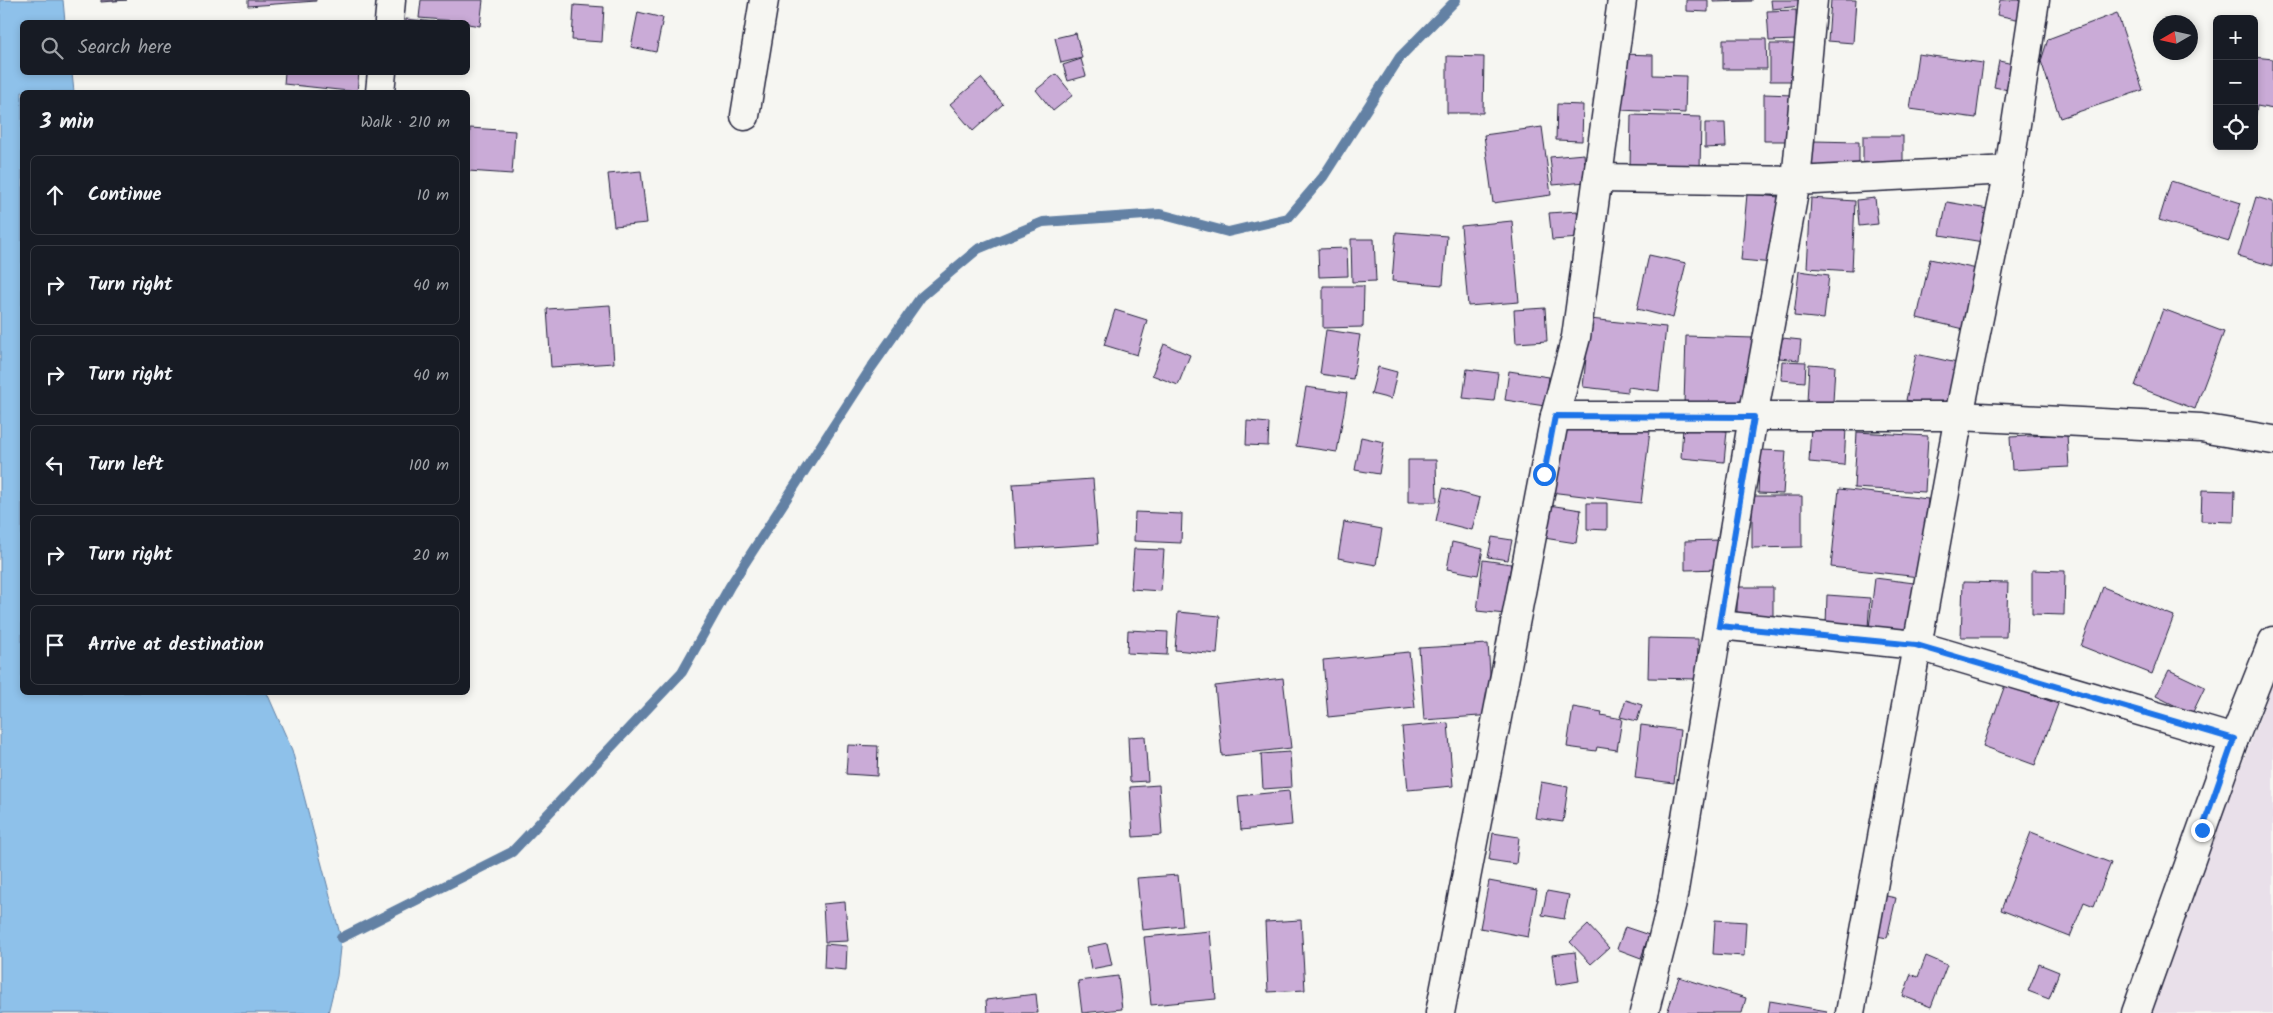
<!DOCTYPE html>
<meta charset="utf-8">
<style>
:root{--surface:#171b24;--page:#20242c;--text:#f1f3f6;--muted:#9ea1a6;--line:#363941}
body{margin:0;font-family:Kalam,sans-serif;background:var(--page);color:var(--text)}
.controls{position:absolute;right:15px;top:15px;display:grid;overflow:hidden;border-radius:8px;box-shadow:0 2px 8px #0003}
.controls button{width:45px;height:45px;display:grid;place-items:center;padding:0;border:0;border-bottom:1px solid var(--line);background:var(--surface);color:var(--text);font:25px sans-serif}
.compass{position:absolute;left:2153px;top:15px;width:45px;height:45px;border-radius:50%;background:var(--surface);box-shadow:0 2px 8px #0003;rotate:261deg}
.stop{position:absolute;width:15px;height:15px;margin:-11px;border:4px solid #1a73e8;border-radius:50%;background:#fff}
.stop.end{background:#1a73e8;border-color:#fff;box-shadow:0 1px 5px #0008}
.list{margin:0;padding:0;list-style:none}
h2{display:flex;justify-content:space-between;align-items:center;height:65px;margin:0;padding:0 20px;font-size:21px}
h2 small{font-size:16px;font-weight:400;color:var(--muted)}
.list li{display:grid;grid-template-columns:32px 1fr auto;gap:15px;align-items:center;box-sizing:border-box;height:80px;margin:0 10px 10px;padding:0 10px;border:1px solid var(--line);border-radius:8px}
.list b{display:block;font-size:19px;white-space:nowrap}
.list em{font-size:16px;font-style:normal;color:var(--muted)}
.icon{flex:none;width:28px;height:28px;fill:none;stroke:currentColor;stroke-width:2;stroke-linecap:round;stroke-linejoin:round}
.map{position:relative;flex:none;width:2273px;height:1013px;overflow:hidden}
.search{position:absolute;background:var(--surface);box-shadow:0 2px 8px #0003;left:20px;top:20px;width:450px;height:55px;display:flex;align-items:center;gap:12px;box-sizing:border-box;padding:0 18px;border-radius:8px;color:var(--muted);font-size:19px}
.panel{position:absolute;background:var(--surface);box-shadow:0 2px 8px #0003;left:20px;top:90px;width:450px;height:605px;border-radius:8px}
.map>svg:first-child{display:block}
</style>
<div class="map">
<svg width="2273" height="1013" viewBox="0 0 2273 1013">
<rect width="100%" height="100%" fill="#f6f6f2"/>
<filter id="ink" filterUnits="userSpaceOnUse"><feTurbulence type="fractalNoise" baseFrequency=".02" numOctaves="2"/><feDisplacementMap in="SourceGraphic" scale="10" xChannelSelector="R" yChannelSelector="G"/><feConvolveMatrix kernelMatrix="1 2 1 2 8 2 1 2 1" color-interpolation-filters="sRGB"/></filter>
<g filter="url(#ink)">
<!-- built -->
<polygon fill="#e9e0ea" points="2273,683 2273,1013 2147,1013"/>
<!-- water -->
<polygon fill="#8ec1ea" stroke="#6381a4" points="0,0 63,0 65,22 22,22 22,72 72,73 74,92 22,92 22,692 267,693 292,750 341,938 337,976 328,1013 0,1013"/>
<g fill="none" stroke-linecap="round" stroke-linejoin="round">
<!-- stream -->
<polyline stroke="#6381a4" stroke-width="10" points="341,938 512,852 682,672 730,586 871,368 921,297 978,249 1043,222 1160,214 1228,232 1288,218 1323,177 1400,57 1456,0"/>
</g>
<!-- building -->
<g fill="#caabd7" stroke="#22223b">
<polygon points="101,0 127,0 101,2"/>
<polygon points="248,0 316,0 316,1 248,6"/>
<polygon points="421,0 483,0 480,26 468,24 468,22 419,18"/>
<polygon points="1686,0 1708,0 1708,12 1686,11"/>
<polygon points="1713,0 1752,0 1752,1 1713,2"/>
<polygon points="1771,0 1801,0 1801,6 1772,9"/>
<polygon points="1831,0 1856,0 1853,43 1828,41"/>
<polygon points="2000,0 2025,0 2021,20 1997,15"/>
<polygon points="574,5 604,7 602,42 572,40"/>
<polygon points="1796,10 1797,40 1769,41 1767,11"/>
<polygon points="638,12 663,18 656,52 631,47"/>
<polygon points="2117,13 2143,90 2060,118 2041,61 2048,39"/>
<polygon points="406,19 435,22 406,22"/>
<polygon points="1076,33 1082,58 1061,63 1055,38"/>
<polygon points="1723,39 1766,39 1767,69 1723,69"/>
<polygon points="1770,44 1800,44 1801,81 1770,81"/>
<polygon points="1622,54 1653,55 1653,75 1686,76 1685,113 1620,110"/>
<polygon points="1918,54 1983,63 1976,118 1910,109"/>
<polygon points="1447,56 1484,57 1483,113 1447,113"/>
<polygon points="2254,57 2273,59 2273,109 2257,106 2254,127"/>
<polygon points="1081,59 1086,76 1068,81 1063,65"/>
<polygon points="1999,61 2018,65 2013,91 1994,87"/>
<polygon points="285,72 359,72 357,92 284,84"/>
<polygon points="1056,74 1073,95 1053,111 1036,90"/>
<polygon points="981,78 1003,104 973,131 950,104"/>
<polygon points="1764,94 1793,95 1792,141 1764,141"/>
<polygon points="1557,104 1583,105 1582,141 1556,140"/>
<polygon points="1631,115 1701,117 1700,170 1630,168"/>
<polygon points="1705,123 1725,123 1726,147 1705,148"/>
<polygon points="1542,127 1551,195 1493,203 1484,135"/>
<polygon points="470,128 515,131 512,174 468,171"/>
<rect x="1863" y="136" width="40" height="33"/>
<polygon points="1813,141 1859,142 1859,171 1812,171"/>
<polygon points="1584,154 1586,182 1553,185 1550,157"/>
<polygon points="641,171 647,223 614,226 608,174"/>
<polygon points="2171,181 2241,203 2229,241 2159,220"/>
<polygon points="1747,194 1779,197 1773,263 1741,260"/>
<polygon points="2256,197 2273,202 2273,266 2238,256"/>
<polygon points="1811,198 1855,201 1852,271 1807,268"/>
<polygon points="1875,198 1878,224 1859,226 1857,200"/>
<polygon points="1947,202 1988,209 1983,242 1940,235"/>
<polygon points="1577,211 1580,238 1552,240 1549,213"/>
<polygon points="1512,221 1519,302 1468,306 1461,226"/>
<polygon points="1396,232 1447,236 1443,285 1392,281"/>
<polygon points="1351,239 1374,239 1376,281 1352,282"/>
<polygon points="1347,248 1348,276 1319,277 1318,249"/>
<polygon points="1649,255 1686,263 1673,318 1637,309"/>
<polygon points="1930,259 1977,269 1964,329 1917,318"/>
<polygon points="1799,271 1829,275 1824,319 1794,316"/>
<polygon points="1323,286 1364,286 1363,327 1323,328"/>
<polygon points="610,305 614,363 551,367 547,309"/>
<polygon points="1545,308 1547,341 1516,343 1514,310"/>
<polygon points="2163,309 2224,332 2195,409 2135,386"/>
<polygon points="1115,310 1147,320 1137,355 1104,345"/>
<polygon points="1590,319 1666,327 1659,391 1628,387 1628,392 1583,387"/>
<polygon points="1326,330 1360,335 1353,379 1320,374"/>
<polygon points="1686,336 1754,338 1752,406 1684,404"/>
<polygon points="1782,338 1801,340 1799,360 1779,358"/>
<polygon points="1164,344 1190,355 1178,385 1152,375"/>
<polygon points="1916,354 1957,363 1948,409 1906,400"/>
<polygon points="1782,361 1806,362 1805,382 1781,380"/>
<polygon points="1809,364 1835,366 1833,402 1807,402"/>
<polygon points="1378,367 1397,372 1391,399 1371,394"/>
<polygon points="1467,369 1498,373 1494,401 1463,398"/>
<polygon points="1509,371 1549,377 1545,406 1505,400"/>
<polygon points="1306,387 1347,393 1337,452 1296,446"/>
<polygon points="1616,418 1651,423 1641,503 1550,492 1559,425 1615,431"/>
<polygon points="1247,421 1269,423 1268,446 1246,445"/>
<polygon points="1811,425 1846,428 1844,465 1809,462"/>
<polygon points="1683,427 1727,431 1724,462 1681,458"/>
<polygon points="1857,432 1928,436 1925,492 1854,488"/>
<polygon points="2067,434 2069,467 2012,470 2010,437"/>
<polygon points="1361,437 1384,442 1379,474 1355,470"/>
<polygon points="1760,450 1786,451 1783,494 1758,493"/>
<polygon points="1408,460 1436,460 1437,502 1408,502"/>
<polygon points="1093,479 1098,544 1017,549 1013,484"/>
<polygon points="1443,488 1480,498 1472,530 1436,521"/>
<polygon points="1839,489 1928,499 1919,577 1831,567"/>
<polygon points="2202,490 2235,491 2234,522 2201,521"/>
<polygon points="1752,496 1802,496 1802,547 1752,548"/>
<polygon points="1587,503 1607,503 1607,530 1587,529"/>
<polygon points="1549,505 1581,510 1576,543 1544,538"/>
<polygon points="1135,512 1182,514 1181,543 1134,541"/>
<polygon points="1344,522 1382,529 1376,565 1338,558"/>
<polygon points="1492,537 1512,540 1508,560 1488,557"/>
<polygon points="1720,540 1721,569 1685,570 1685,541"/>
<polygon points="1452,542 1483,549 1478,575 1447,569"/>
<polygon points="1134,549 1164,550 1161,591 1131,589"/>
<polygon points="1483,560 1511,564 1505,614 1477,611"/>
<polygon points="2032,570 2065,571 2064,615 2032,614"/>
<polygon points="1875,578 1914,583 1908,633 1869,628"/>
<polygon points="1963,582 2008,583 2006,637 1961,637"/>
<polygon points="1737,587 1773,587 1773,616 1737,615"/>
<polygon points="2103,587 2174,616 2152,674 2081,646"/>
<polygon points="1827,595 1870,598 1868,628 1826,625"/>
<polygon points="1178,612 1220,616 1217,654 1175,650"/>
<polygon points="1128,630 1168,632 1167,655 1127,653"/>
<polygon points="1649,638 1698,639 1697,679 1648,678"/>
<polygon points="1488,644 1493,715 1424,720 1419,648"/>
<polygon points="1409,652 1415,708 1328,717 1323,660"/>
<polygon points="2169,670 2205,687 2192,714 2156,696"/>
<polygon points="1283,678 1291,748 1222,756 1215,686"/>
<polygon points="2005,685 2058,704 2035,765 1983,746"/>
<polygon points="1626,700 1642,705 1637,721 1620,717"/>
<polygon points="1573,707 1602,712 1601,715 1622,719 1617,750 1597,747 1596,751 1567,747"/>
<polygon points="1448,723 1453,786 1408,790 1402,727"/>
<polygon points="1641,725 1680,730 1674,783 1635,778"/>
<polygon points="1145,736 1148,781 1130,782 1128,737"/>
<polygon points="848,745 878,746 877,776 846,774"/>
<polygon points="1290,752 1292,787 1263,789 1261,754"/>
<polygon points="1541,782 1568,787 1563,822 1535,818"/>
<polygon points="1159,785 1162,835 1133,837 1130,787"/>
<polygon points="1289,791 1292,825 1241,830 1238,796"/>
<polygon points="2031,832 2111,863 2094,906 2084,902 2070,937 2001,910"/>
<polygon points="1493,833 1519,837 1516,864 1489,860"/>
<polygon points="1178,875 1183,926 1142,930 1137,878"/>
<polygon points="1489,881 1537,890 1528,937 1480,928"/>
<polygon points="1547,891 1569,895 1564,919 1542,915"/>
<polygon points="1877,894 1896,898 1887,938 1867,934"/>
<polygon points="845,902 848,941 825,942 823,904"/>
<polygon points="1301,920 1305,990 1268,992 1265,922"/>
<polygon points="1715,920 1746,922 1744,956 1713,954"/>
<polygon points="1588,925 1609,948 1591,964 1570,942"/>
<polygon points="1625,927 1649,935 1641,958 1617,949"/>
<polygon points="1210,931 1216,999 1151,1005 1144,937"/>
<polygon points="1107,943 1112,965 1091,969 1087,947"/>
<polygon points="825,944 847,946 846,970 824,968"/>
<polygon points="1575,952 1579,981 1556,985 1552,955"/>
<polygon points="1926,956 1947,965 1931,1007 1903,996 1911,974 1918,977"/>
<polygon points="2039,964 2059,972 2049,999 2028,991"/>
<polygon points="1118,976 1122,1009 1082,1013 1078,981"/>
<polygon points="1679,977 1746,998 1742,1013 1667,1013"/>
<polygon points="1036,994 1038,1013 987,1013 986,1000"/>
<polygon points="1770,1001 1827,1011 1826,1013 1768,1013"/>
</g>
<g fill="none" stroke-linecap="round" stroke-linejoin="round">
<!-- minor casing -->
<g stroke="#22223b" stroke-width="31">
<g id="minor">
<polyline points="389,22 391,0"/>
<polyline points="380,92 382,72"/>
<polyline points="745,116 764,0"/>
<polyline points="1598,178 1796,181 2009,170"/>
<polyline points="1555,416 1959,416 2201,428 2273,440"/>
<polyline points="1719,625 1916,645 2234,739"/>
<polyline points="1440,1013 1555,416 1576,337 1622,0"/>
<polyline points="1644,1013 1672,902 1753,417 1796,181 1813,0"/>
<polyline points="1850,1013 1959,416 2009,170 2035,0"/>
<polyline points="2136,1013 2234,739 2273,641"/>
</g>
</g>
<!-- minor -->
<use href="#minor" stroke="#f6f6f2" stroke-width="28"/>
</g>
</g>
<g fill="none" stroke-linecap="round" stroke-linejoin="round" filter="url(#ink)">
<!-- route -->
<polyline stroke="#1a73e8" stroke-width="6" points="1544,474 1555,416 1754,417 1719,626 1916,645 2234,739 2202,830"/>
</g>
</svg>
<div class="controls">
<button>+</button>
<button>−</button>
<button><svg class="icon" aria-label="locate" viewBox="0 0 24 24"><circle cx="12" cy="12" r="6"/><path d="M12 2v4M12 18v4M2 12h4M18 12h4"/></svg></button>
</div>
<svg class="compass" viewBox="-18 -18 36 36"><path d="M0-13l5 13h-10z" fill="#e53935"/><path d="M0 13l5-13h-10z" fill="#9ea1a6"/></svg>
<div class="stop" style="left:1544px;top:474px"></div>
<div class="stop end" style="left:2202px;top:830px"></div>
<div class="search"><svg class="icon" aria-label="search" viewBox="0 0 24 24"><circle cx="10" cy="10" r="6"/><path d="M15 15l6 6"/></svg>Search here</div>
<section class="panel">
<h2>3 min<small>Walk · 210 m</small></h2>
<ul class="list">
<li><svg class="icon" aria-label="ahead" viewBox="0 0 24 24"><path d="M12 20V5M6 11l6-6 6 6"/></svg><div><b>Continue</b></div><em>10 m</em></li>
<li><svg class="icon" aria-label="right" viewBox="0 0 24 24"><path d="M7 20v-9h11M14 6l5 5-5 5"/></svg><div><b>Turn right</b></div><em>40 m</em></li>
<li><svg class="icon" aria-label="right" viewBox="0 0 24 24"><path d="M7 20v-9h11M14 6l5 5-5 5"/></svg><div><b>Turn right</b></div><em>40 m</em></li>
<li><svg class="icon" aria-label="left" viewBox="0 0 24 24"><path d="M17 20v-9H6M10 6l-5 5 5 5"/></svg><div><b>Turn left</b></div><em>100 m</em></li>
<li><svg class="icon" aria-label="right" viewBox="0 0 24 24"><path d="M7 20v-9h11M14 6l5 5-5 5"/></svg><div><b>Turn right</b></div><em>20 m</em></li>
<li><svg class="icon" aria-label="arrive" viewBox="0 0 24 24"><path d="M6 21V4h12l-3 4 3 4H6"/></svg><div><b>Arrive at destination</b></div></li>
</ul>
</section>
</div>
